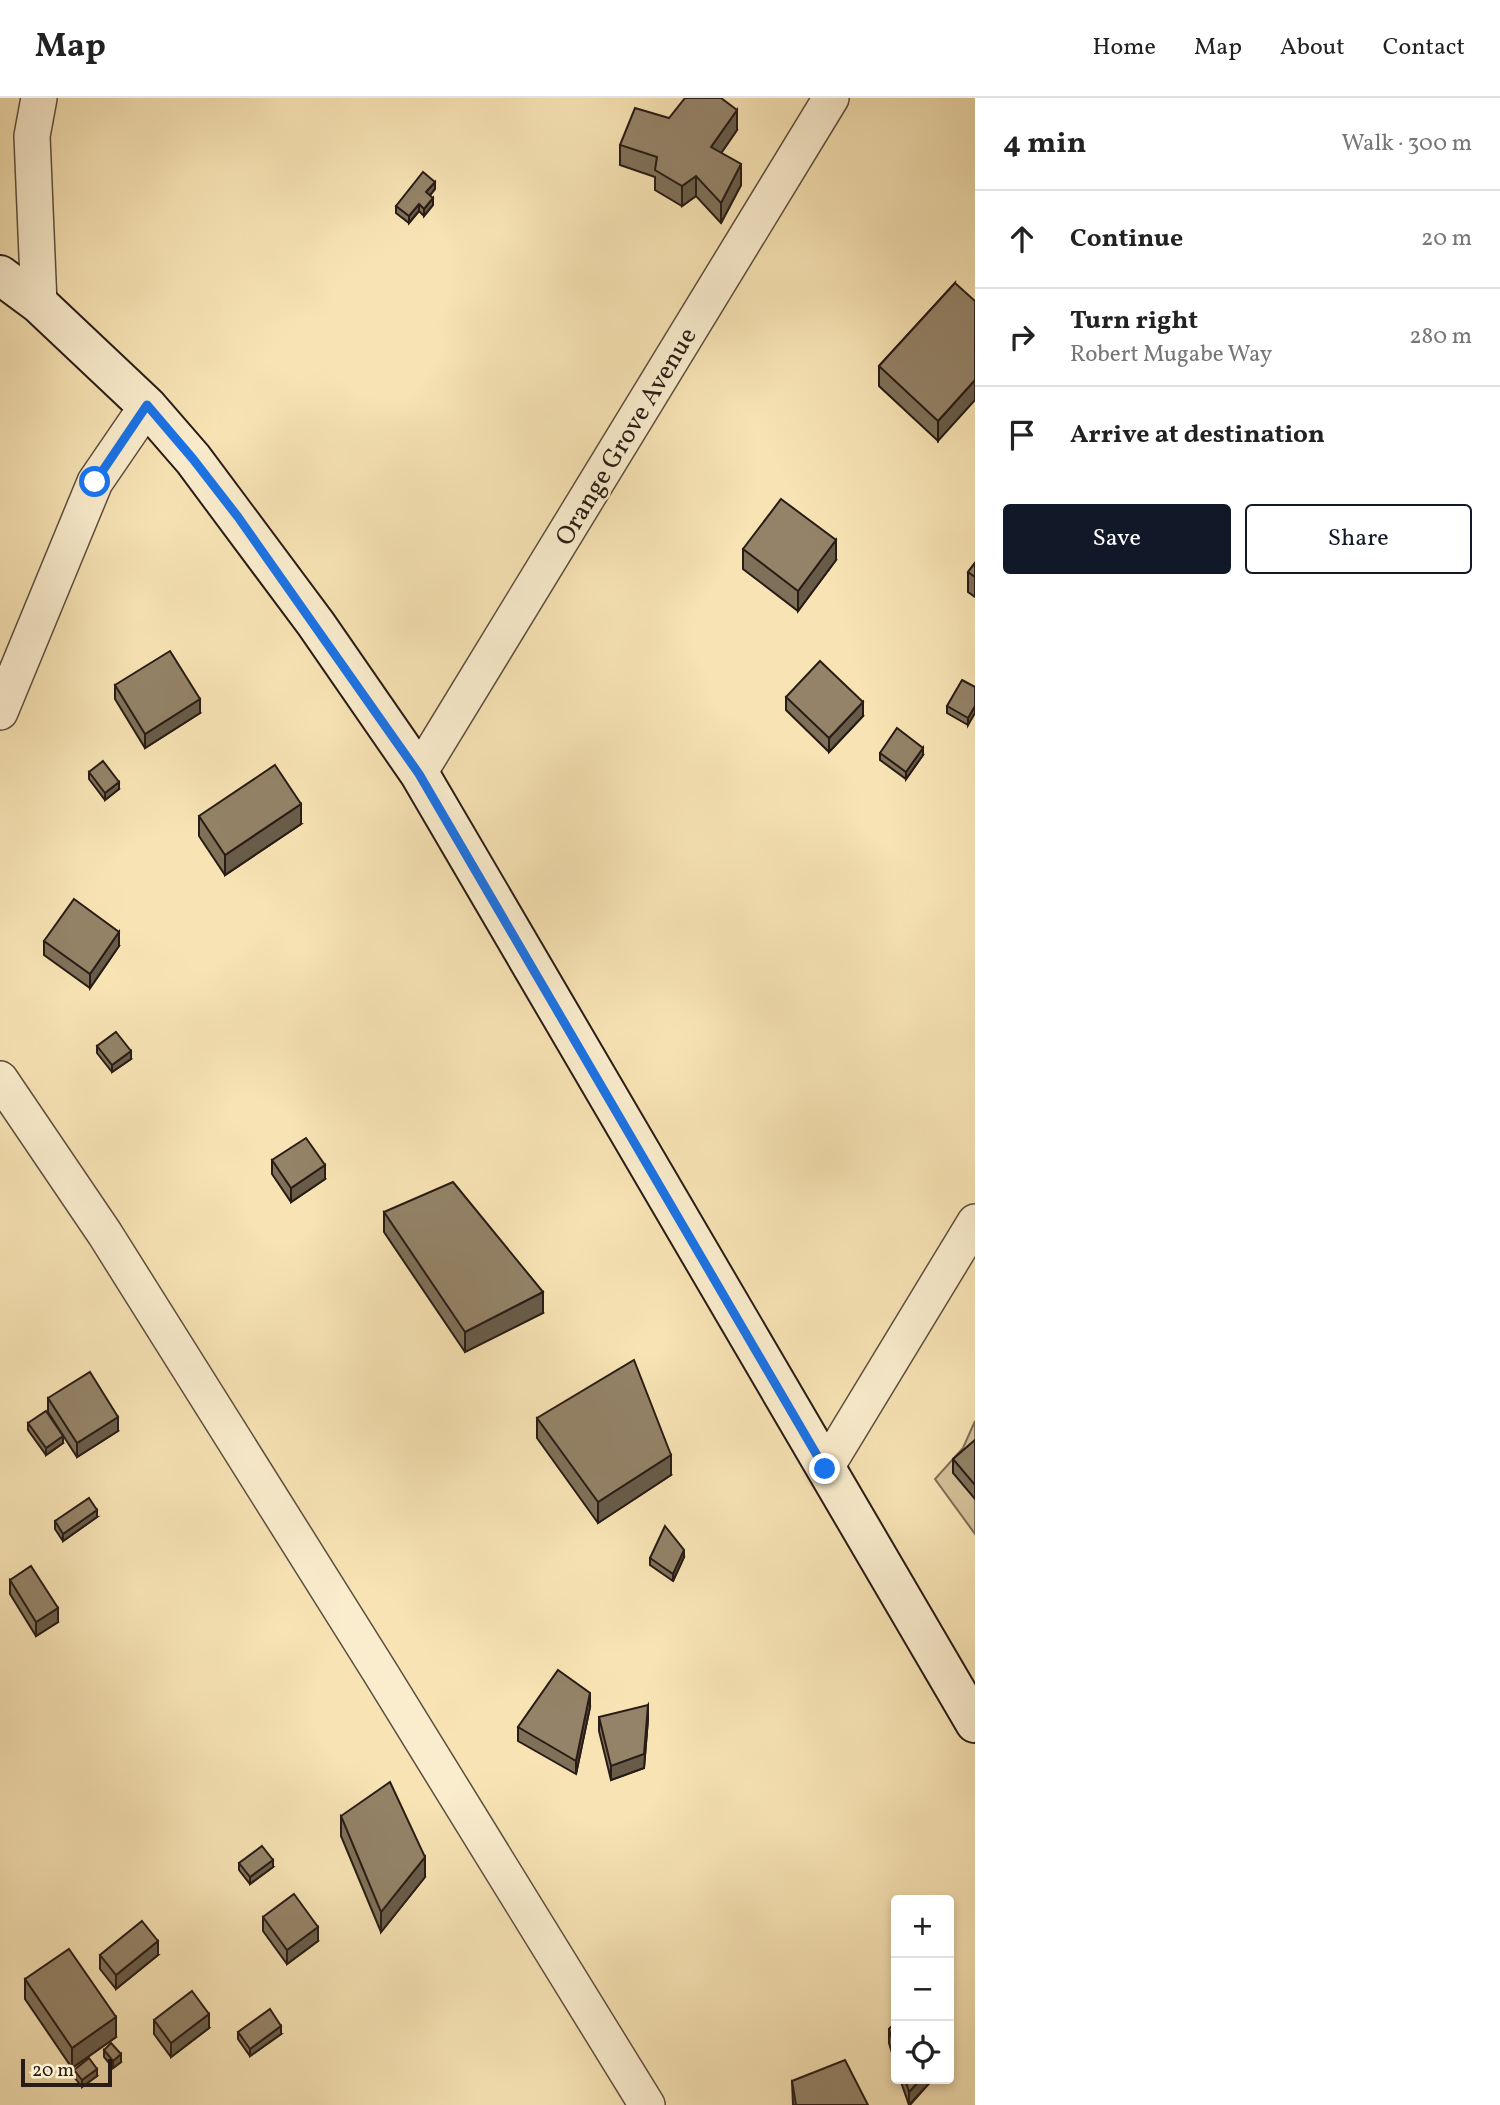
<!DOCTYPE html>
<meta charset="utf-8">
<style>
:root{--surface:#fff;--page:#f6f6f6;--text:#222;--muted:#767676;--line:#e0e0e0;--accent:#111827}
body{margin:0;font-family:Vollkorn,serif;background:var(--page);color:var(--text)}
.controls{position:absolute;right:21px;bottom:21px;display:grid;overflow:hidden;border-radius:7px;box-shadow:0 4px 10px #0003}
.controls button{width:63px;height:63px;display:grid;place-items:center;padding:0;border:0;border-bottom:2px solid var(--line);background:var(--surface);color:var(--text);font:35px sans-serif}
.scale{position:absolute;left:21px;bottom:18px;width:91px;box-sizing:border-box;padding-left:7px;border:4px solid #291c16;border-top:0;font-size:19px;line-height:24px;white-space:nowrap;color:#291c16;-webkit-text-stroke:5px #faedce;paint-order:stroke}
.stop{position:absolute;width:21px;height:21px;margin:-16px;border:5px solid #1a73e8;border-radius:50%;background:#fff}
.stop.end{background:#1a73e8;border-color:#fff;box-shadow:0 2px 7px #0008}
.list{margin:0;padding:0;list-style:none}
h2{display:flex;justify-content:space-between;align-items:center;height:91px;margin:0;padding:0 28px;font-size:30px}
h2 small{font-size:23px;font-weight:400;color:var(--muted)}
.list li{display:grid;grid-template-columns:46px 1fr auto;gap:21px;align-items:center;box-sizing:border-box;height:98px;padding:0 28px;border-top:2px solid var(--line)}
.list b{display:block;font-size:26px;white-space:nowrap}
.list p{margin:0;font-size:23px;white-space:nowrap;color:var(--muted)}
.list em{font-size:23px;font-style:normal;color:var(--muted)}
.actions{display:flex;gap:14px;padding:21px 28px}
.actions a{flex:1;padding:16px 0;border:2px solid var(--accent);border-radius:7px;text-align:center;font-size:24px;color:var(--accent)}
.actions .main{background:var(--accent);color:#fff}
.icon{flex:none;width:38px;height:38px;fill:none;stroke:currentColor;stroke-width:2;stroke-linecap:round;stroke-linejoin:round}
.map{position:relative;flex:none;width:975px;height:2007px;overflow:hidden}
header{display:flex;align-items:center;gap:42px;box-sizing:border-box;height:98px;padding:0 35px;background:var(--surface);border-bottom:2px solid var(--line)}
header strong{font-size:33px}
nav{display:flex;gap:38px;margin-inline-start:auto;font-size:24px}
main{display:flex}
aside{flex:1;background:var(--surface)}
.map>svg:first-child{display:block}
</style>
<header>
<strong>Map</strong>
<nav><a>Home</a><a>Map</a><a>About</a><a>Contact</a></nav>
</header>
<main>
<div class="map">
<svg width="975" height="2007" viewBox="0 0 975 2007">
<rect width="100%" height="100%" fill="#f7e3b4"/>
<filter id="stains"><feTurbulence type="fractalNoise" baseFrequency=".00286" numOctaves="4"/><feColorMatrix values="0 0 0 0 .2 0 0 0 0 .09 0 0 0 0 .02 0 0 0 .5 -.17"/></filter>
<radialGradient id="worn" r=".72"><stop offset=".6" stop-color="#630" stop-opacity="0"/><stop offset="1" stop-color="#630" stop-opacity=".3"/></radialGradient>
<!-- green -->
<polygon fill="#d4c199" stroke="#7e6e58" stroke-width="2" points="975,1323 975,1436 935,1381 963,1350"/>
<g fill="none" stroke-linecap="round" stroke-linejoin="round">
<!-- street casing -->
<g stroke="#5c4e3e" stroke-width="38">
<g id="street">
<polyline points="39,0 32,38 39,206"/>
<polyline points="0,614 95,384 147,308"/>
<polyline points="419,675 831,0"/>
<polyline points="0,981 105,1136 380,1574 647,2007"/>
<polyline points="825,1371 975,1124"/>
</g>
</g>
<!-- secondary casing -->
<g stroke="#291c16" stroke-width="42">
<polyline id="secondary" points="0,177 39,206 147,308 193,361 316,526 419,675 975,1625"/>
</g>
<!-- street -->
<use href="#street" stroke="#faedce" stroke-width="35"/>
<!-- secondary -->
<use href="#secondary" stroke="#faedce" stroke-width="38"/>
</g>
<!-- wall -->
<g fill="#7f7159" stroke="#291c16" stroke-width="2">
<polygon points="669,20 737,32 721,55 741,87 721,125 696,98 682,108 655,92 655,79 620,67 620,47"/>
<polygon points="435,91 430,97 433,107 424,118 419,113 409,125 396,115 396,108"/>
<polygon points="955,185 938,343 879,288 879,268"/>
<polygon points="743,451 836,462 798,513 743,471"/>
<polygon points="975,465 975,499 968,494 968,474"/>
<polygon points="115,587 200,615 145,650 115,601"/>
<polygon points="975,589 968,627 947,615 947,608"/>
<polygon points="786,599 863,618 829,654 786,612"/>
<polygon points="880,655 923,657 906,681 880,662"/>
<polygon points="89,674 119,691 105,702 89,681"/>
<polygon points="199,718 301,726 225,777 199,738"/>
<polygon points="44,843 119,848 90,890 44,857"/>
<polygon points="97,948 131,961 112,974 97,955"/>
<polygon points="272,1062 325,1081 291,1104 272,1076"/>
<polygon points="384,1114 543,1215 465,1254 384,1134"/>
<polygon points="48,1300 118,1333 77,1359 48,1314"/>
<polygon points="537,1320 671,1377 598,1425 537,1340"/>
<polygon points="28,1325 63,1345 46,1357 28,1332"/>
<polygon points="975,1342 975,1401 953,1375 953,1361"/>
<polygon points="97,1419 63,1443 55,1431 55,1423"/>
<polygon points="684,1459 673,1483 650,1467 650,1460"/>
<polygon points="10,1482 58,1524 36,1538 10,1496"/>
<polygon points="590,1609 576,1676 518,1643 518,1629"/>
<polygon points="599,1619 648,1621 644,1670 611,1682 599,1633"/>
<polygon points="341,1718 425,1779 381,1834 341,1738"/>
<polygon points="239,1765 273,1769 250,1786 239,1772"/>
<polygon points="263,1819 318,1843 287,1866 263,1833"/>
<polygon points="100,1857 158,1857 116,1891 100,1871"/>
<polygon points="25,1881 116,1939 72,1970 25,1901"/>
<polygon points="154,1922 209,1930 171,1959 154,1936"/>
<polygon points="896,1924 896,1968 889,1945 889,1931"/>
<polygon points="238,1934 281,1936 250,1958 238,1941"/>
<polygon points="104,1952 121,1964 113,1970 104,1959"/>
<polygon points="74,1972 97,1978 82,1989 74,1979"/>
<polygon points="900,1981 933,1981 910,2007 909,2007"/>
<polygon points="792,1983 868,2007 793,2007"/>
</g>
<!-- shaded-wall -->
<g fill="#685c49" stroke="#291c16" stroke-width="2">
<polygon points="737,12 737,32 711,70 711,49"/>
<polygon points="741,66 741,87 721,125 721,105"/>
<polygon points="696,78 696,98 682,108 682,88"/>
<polygon points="435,84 435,91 426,102 426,94"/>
<polygon points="433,100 433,107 424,118 424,111"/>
<polygon points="419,106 419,113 409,125 409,118"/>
<polygon points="975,282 975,302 938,343 938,323"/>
<polygon points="836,442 836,462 798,513 798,493"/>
<polygon points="200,601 200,615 145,650 145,636"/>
<polygon points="863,604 863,618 829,654 829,640"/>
<polygon points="975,608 975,615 968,627 968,620"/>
<polygon points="923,650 923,657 906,681 906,674"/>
<polygon points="119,684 119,691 105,702 105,695"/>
<polygon points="301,706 301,726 225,777 225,757"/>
<polygon points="119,834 119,848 90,890 90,876"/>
<polygon points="131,953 131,961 112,974 112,967"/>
<polygon points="325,1067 325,1081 291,1104 291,1090"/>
<polygon points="543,1194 543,1215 465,1254 465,1234"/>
<polygon points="118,1319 118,1333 77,1359 77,1345"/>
<polygon points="63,1338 63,1345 46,1357 46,1350"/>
<polygon points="671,1357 671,1377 598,1425 598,1404"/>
<polygon points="97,1412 97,1419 63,1443 63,1436"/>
<polygon points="684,1452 684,1459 673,1483 673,1476"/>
<polygon points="58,1510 58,1524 36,1538 36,1524"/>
<polygon points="590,1595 590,1609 576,1676 576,1663"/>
<polygon points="648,1607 648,1621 644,1670 611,1682 611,1668"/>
<polygon points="425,1759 425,1779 381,1834 381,1814"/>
<polygon points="273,1762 273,1769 250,1786 250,1779"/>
<polygon points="318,1829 318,1843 287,1866 287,1852"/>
<polygon points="158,1843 158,1857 116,1891 116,1877"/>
<polygon points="209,1916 209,1930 171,1959 171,1945"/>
<polygon points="116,1919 116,1939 72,1970 72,1950"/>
<polygon points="281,1928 281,1936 250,1958 250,1951"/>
<polygon points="121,1956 121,1964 113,1970 113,1963"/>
<polygon points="97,1971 97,1978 82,1989 82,1982"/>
<polygon points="921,1981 933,1981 909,2007 909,1994"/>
</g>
<!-- building -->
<g fill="#948368" stroke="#291c16" stroke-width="2">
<polygon points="685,0 721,0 737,12 711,49 741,66 721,105 696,78 682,88 655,72 657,59 620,47 635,10 669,20"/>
<polygon points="423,74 435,84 426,94 433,100 424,111 419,106 409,118 396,108"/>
<polygon points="955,185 975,203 975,282 938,323 879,268"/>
<polygon points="781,401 836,442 798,493 743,451"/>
<polygon points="975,465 975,479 968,474"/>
<polygon points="170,553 200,601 145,636 115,587"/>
<polygon points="820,563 863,604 829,640 786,599"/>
<polygon points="962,582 975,589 975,608 968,620 947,608"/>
<polygon points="897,630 923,650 906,674 880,655"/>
<polygon points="103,663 119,684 105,695 89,674"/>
<polygon points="275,667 301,706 225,757 199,718"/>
<polygon points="74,801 119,834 90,876 44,843"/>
<polygon points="116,934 131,953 112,967 97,948"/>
<polygon points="306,1040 325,1067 291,1090 272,1062"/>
<polygon points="453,1084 543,1194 465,1234 384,1114"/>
<polygon points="634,1262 671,1357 598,1404 537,1320"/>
<polygon points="90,1274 118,1319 77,1345 48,1300"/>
<polygon points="46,1313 63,1338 46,1350 28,1325"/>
<polygon points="975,1342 975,1387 953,1361"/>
<polygon points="89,1400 97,1412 63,1436 55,1423"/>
<polygon points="665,1428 684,1452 673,1476 650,1460"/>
<polygon points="31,1468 58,1510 36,1524 10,1482"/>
<polygon points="558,1572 590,1595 576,1663 518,1629"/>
<polygon points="648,1607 644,1656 611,1668 599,1619"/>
<polygon points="390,1684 425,1759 381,1814 341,1718"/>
<polygon points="262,1748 273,1762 250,1779 239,1765"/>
<polygon points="294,1796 318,1829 287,1852 263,1819"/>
<polygon points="142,1823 158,1843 116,1877 100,1857"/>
<polygon points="69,1851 116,1919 72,1950 25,1881"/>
<polygon points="192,1893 209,1916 171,1945 154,1922"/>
<polygon points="270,1911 281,1928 250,1951 238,1934"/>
<polygon points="896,1924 896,1954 889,1931"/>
<polygon points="111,1945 121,1956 113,1963 104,1952"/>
<polygon points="89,1960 97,1971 82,1982 74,1972"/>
<polygon points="845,1962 868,2007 796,2007 792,1983"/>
<polygon points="905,1981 921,1981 909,1994"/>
</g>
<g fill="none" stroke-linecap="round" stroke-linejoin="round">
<!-- route -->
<polyline stroke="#1a73e8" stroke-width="9" points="95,384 147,307 193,361 238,419 419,676 825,1371"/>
</g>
<g text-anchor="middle" stroke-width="5" stroke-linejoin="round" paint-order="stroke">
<!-- street labels -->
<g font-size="26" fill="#291c16" stroke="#faedce">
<text transform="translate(625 338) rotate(-59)" y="9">Orange Grove Avenue</text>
</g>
</g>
<rect width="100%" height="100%" filter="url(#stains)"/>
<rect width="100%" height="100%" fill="url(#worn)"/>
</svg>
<div class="controls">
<button>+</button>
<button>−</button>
<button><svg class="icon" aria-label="locate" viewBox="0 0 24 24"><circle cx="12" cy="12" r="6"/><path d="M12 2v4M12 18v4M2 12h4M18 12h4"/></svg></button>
</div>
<div class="scale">20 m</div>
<div class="stop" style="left:95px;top:384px"></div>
<div class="stop end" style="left:825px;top:1371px"></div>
</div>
<aside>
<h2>4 min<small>Walk · 300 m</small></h2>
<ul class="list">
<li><svg class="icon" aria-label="ahead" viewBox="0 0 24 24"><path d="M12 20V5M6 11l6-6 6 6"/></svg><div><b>Continue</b></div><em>20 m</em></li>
<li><svg class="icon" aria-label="right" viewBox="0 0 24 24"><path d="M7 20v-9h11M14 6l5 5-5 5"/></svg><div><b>Turn right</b><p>Robert Mugabe Way</p></div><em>280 m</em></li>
<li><svg class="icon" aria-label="arrive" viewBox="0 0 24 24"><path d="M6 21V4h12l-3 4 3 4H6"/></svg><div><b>Arrive at destination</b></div></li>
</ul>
<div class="actions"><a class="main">Save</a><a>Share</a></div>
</aside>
</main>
